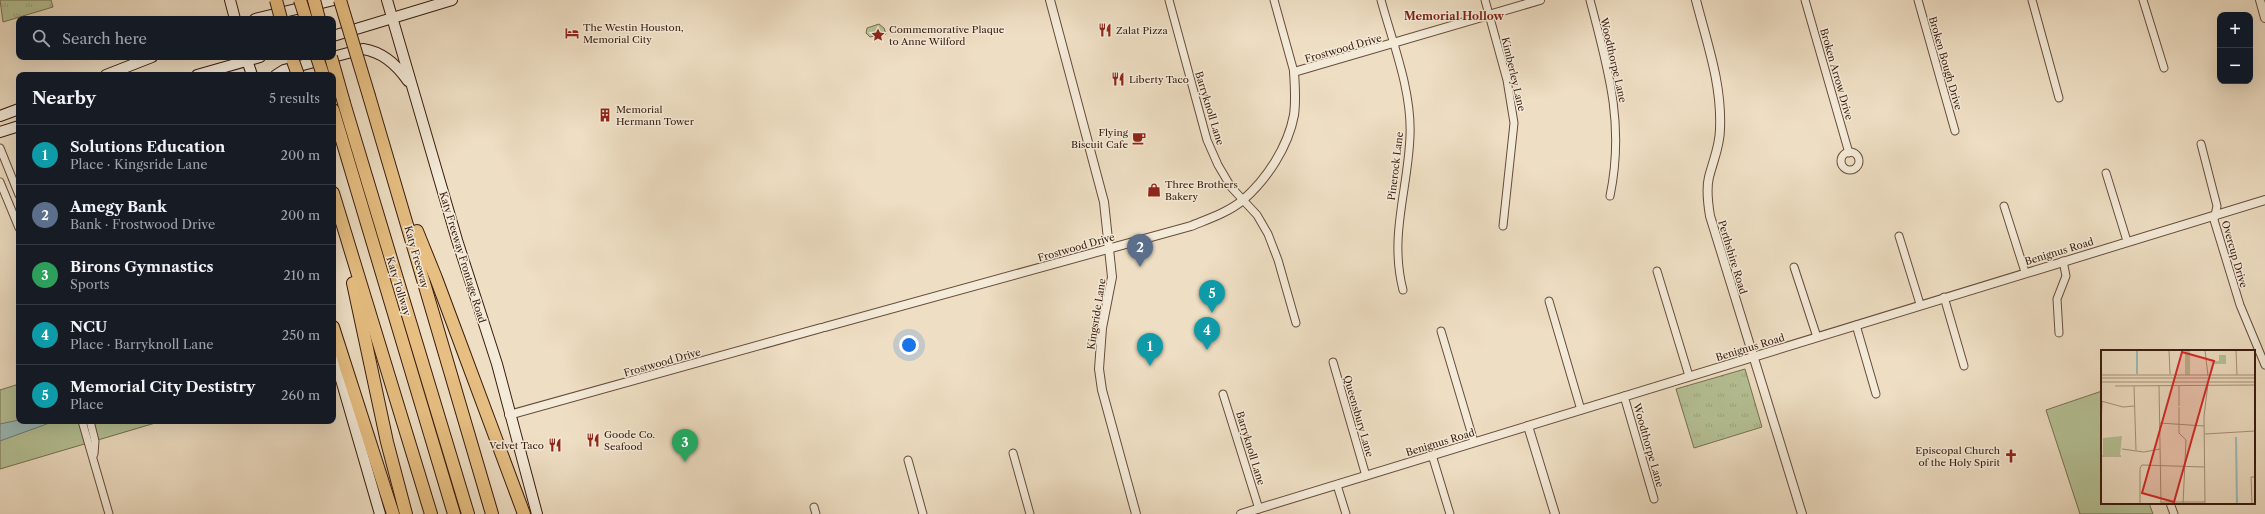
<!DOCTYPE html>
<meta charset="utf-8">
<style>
:root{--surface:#171b24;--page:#242831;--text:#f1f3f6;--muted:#9ea1a6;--line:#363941;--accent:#c59692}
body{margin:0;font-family:"Libre Caslon Text",serif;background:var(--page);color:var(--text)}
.controls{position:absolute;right:12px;top:12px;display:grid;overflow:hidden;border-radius:8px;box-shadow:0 4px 16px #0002}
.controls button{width:36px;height:36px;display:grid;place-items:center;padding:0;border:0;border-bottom:1px solid var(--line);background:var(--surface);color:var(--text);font:20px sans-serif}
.you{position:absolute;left:909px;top:345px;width:14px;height:14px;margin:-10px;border:3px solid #fff;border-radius:50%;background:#1a73e8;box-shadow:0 0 0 6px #1a73e833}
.badge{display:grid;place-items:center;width:26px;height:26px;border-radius:50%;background:var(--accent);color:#fff;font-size:13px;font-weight:700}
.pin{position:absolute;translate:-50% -33px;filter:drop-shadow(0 1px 2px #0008)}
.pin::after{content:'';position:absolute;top:21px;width:14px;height:12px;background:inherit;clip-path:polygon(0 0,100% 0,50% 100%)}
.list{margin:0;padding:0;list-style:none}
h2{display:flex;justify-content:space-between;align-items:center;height:52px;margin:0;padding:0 16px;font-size:17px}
h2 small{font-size:13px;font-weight:400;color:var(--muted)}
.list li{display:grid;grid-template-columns:26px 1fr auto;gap:12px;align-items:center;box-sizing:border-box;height:60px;padding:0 16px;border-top:1px solid var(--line)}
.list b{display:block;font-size:15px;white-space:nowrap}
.list p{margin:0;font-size:13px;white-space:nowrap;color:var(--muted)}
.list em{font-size:13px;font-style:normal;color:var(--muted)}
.icon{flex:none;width:22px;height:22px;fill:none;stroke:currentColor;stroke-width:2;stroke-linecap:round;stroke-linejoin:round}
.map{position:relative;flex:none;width:2265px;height:514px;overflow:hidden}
.search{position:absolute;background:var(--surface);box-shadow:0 4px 16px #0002;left:16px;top:16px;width:320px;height:44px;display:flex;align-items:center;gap:10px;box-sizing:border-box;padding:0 14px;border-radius:8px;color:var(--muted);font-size:15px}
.panel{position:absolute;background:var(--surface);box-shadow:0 4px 16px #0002;left:16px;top:72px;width:320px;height:352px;border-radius:8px}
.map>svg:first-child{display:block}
</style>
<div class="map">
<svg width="2265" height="514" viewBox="0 0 2265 514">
<defs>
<pattern id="grass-tufts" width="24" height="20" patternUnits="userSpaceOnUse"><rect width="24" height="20" fill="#b5c296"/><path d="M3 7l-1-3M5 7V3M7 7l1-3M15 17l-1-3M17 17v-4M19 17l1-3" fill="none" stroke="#9ca680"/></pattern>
</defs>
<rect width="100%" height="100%" fill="#eedec3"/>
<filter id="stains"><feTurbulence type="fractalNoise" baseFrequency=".005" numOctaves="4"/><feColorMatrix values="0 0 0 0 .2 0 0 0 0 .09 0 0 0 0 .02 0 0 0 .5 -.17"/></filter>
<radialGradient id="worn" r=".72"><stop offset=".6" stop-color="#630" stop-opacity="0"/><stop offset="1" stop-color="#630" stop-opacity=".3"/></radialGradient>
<!-- grass -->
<g fill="url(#grass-tufts)" stroke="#776f52">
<polygon points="0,0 51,0 53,7 3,22"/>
<polygon points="1745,369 1762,427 1694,448 1676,389"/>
</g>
<!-- park -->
<g fill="#b5c296" stroke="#776f52">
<polygon points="879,24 884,28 886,34 870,37 866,33 867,28"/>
<polygon points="19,384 19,421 162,421 0,469 0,390"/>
<polygon points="2102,391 2102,503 2149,503 2153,514 2080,514 2046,410"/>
</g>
<!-- water -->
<polygon fill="#9bbbbb" stroke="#747b76" points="19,420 19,421 55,421 0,441 0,424"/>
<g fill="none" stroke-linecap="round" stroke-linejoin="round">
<!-- minor casing -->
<g stroke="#664c3b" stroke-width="9">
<g id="minor">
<polyline points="1169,0 1207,140 1218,165 1231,187 1257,215 1268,234 1278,260 1296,323"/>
<polyline points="1274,0 1294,72"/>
<path d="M1381,0C1393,44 1412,91 1410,136C1408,190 1389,236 1403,290"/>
<polyline points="1485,0 1507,80 1514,123 1503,226"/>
<path d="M1590,0C1608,69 1625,124 1610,196"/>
<polyline points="1805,0 1849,153"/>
<polyline points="1918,0 1955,131"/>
<polyline points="2032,0 2059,98"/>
<polyline points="2143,0 2164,68"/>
<polyline points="2201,144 2217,206 2214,220 2240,305 2265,365"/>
<polyline points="0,148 19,195"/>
<circle cx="1850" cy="161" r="9"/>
<polyline points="2106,173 2127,241"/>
<polyline points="0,182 19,228"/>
<polyline points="2004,206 2025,272"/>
<polyline points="1899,236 1920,304"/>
<polyline points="1794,267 1817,337"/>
<polyline points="1657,271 1689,376"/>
<polyline points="1944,297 1964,366"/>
<polyline points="1549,301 1581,410"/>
<polyline points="1856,325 1876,394"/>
<polyline points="1441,331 1474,442"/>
<polyline points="2059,333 2057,299 2066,276 2063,261"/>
<polyline points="1333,362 1366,476"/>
<polyline points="1223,394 1259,509"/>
<polyline points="1624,396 1654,499"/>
<polyline points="82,421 109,514"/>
<polyline points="90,421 95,441 94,454"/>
<polyline points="1013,453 1030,514"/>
<polyline points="1432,455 1450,514"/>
<polyline points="908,460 923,514"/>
<polyline points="1337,485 1346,514"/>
<polyline points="2170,503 2174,514"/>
<polyline points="814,507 816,514"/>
</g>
</g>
<!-- tertiary casing -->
<g stroke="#664c3b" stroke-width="10">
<g id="tertiary">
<polyline points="1050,0 1104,202 1112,277 1102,328 1099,369 1102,390 1136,514"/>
<path d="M1696,0C1707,43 1722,84 1720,129C1720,146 1713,161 1709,177C1706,189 1708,204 1710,216L1802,514"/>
<polyline points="2260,0 2265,18"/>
<path d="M825,327L1191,226C1208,219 1229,212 1243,200C1267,179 1288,147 1294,115C1296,101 1295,86 1294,72L1540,0"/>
<polyline points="509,415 821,328"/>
<polyline points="1528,426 1555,514"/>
<polyline points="1241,514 2265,200"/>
</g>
</g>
<!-- secondary casing -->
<g stroke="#391c0e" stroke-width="12">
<g id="secondary">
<polyline points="230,0 235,19"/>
<polyline points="387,0 457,240 497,364 537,514"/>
<polyline points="255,19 334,0"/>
<polyline points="333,36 452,0"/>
<polyline points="246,57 252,75"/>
<polyline points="106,75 152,57"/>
<polyline points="197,75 260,57"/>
<path d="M276,75L284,70L363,49C383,52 397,65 408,81"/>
<polyline points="0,116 19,109"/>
<polyline points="0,132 19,126"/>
<polyline points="333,352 380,514"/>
</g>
</g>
<!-- motorway casing -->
<g stroke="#391c0e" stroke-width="14">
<g id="motorway">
<polyline points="369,96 492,514"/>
<polyline points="344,103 468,514"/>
<polyline points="333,110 454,514"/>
<polyline points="333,193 431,514"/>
<polyline points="417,231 436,278 524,514"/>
<polyline points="353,283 387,442 406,514"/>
<polyline points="333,327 393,514"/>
</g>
</g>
<!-- minor -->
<use href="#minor" stroke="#f4ead8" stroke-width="7"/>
<!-- tertiary -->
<use href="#tertiary" stroke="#f4ead8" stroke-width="8"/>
<!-- secondary -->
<use href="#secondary" stroke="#f4ead8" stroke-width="10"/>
<!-- motorway -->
<use href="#motorway" stroke="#e7bf82" stroke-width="12"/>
<!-- motorway-bridge casing -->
<g stroke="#391c0e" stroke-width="14" stroke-linecap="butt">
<g id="motorway-bridge">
<polyline points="276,0 281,19"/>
<polyline points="300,0 306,19"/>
<polyline points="314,0 319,19"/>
<polyline points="340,0 369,96"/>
<polyline points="317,57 323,75"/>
<polyline points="331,57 344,103"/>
<polyline points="293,61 298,75"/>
</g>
</g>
<!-- motorway-bridge -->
<use href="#motorway-bridge" stroke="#e7bf82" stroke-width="12"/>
</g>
<!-- icons -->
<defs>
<g id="restaurant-bare" transform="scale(1.08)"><path d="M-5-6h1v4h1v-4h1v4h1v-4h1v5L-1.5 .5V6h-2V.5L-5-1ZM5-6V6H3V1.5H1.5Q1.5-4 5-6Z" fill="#8f2418" stroke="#f4ead8" stroke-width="2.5" paint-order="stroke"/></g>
<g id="hotel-bare" transform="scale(1.08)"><path d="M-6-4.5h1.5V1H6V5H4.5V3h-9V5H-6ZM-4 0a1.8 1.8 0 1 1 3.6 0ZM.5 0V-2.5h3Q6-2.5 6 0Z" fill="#8f2418" stroke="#f4ead8" stroke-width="2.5" paint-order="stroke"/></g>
<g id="sight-bare" transform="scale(1.08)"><path d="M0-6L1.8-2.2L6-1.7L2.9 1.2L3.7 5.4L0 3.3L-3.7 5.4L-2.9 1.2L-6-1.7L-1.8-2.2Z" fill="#8f2418" stroke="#f4ead8" stroke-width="2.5" paint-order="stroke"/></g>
<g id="building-bare" transform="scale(1.08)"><path d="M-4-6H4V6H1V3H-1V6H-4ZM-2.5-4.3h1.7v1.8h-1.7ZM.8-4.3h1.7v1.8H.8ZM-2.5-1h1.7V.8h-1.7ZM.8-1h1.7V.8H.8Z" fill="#8f2418" stroke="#f4ead8" stroke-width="2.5" paint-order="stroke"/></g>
<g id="cafe-bare" transform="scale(1.08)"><path d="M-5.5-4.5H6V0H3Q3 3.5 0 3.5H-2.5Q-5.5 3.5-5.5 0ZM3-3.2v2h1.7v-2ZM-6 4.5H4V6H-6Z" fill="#8f2418" stroke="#f4ead8" stroke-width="2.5" paint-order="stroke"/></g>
<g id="shop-bare" transform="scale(1.08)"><path d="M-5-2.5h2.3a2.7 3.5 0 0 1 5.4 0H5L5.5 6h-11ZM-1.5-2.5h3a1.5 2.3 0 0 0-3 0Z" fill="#8f2418" stroke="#f4ead8" stroke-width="2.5" paint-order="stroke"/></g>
<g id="church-bare" transform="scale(1.08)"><path d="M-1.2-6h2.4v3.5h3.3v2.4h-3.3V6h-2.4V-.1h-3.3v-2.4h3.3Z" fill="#8f2418" stroke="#f4ead8" stroke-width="2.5" paint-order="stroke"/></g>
</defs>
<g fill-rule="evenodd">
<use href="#restaurant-bare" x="1105" y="30"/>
<use href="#hotel-bare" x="572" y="33"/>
<use href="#sight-bare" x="878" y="35"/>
<use href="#restaurant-bare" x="1118" y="79"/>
<use href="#building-bare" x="605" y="115"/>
<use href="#cafe-bare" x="1139" y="138"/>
<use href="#shop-bare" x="1154" y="190"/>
<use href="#restaurant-bare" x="593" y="440"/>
<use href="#restaurant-bare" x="555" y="445"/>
<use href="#church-bare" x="2011" y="456"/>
</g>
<g text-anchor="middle" stroke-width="3" stroke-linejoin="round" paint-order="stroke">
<!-- poi labels -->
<g font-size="10" fill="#391c0e" stroke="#f4ead8" text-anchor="start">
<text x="583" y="31">The Westin Houston,<tspan x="583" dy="12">Memorial City</tspan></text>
<text x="889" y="33">Commemorative Plaque<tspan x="889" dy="12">to Anne Wilford</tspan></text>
<text x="1116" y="34">Zalat Pizza</text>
<text x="1129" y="83">Liberty Taco</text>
<text x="616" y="113">Memorial<tspan x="616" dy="12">Hermann Tower</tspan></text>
<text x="1128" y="136" text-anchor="end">Flying<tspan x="1128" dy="12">Biscuit Cafe</tspan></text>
<text x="1165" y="188">Three Brothers<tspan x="1165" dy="12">Bakery</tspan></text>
<text x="604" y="438">Goode Co.<tspan x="604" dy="12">Seafood</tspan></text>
<text x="544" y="449" text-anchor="end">Velvet Taco</text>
<text x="2000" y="454" text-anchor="end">Episcopal Church<tspan x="2000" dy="12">of the Holy Spirit</tspan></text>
</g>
<!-- street labels -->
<g font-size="10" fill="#391c0e" stroke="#f4ead8">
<text transform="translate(1343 48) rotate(-16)" y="4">Frostwood Drive</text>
<text transform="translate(1614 60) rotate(77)" y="4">Woodthorpe Lane</text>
<text transform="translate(1946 63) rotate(74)" y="4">Broken Bough Drive</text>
<text transform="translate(1514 74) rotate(77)" y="4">Kimberley Lane</text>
<text transform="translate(1837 74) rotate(74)" y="4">Broken Arrow Drive</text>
<text transform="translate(1210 108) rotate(73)" y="4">Barryknoll Lane</text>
<text transform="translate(1395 166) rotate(-83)" y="4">Pinerock Lane</text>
<text transform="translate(1076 247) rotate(-16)" y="4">Frostwood Drive</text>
<text transform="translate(2059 251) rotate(-17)" y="4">Benignus Road</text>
<text transform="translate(2235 254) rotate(74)" y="4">Overcup Drive</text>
<text transform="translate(417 257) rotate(74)" y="4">Katy Freeway</text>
<text transform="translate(463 257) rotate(73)" y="4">Katy Freeway Frontage Road</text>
<text transform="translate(1733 257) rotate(73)" y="4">Perthshire Road</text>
<text transform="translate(399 286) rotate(73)" y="4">Katy Tollway</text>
<text transform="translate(1096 314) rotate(-81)" y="4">Kingsride Lane</text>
<text transform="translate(1750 347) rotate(-17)" y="4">Benignus Road</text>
<text transform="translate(662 362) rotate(-16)" y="4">Frostwood Drive</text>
<text transform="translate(1359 416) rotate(74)" y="4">Queensbury Lane</text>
<text transform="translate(1440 442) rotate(-17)" y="4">Benignus Road</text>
<text transform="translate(1649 445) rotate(74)" y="4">Woodthorpe Lane</text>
<text transform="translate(1251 448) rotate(73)" y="4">Barryknoll Lane</text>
</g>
<!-- neighbourhood labels -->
<g font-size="11" font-weight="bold" fill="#7a1f14" stroke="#f4ead8">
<text x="1454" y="20">Memorial Hollow</text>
</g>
</g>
<!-- overview -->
<g transform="translate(2101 350)">
<rect width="154" height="154" fill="#eedec3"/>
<path d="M118,5H125V14H112V11H118Z" fill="#b5c296"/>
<path d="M89,0V25H84V1ZM21,86L19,105H2V88Z" fill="#b5c296"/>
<path fill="none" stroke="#9bbbbb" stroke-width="2" d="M36,0V24M135,87L136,154"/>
<path fill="none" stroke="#a6907b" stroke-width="1" d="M68,0L69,24M104,0L107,26M135,0L136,25M0,25H154M0,28H154M0,32H154M58,35L60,154M14,36L154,35M33,36L35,100M0,51L22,57L34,56M78,56V36M78,57V83L85,90L82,154M59,73L103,76M0,80L1,51M104,84L154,81M21,99L43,102L59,99M0,106H20M60,152H104M39,154V118L41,115L103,117M104,154L103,66L107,34M151,154L150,127H154"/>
<path fill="#d62828" fill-opacity="0.15" stroke="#d62828" stroke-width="2" d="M81,2L113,11L73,152L41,143Z"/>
<rect width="154" height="154" fill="none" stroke="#391c0e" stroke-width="2"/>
</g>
<rect width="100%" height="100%" filter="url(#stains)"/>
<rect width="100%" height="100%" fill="url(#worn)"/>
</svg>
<div class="controls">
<button>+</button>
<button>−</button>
</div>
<div class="you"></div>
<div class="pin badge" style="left:1150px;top:366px;background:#0f9aa8">1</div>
<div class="pin badge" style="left:1140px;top:267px;background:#5c6f8a">2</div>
<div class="pin badge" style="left:685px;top:462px;background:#2e9e5b">3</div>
<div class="pin badge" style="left:1207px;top:350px;background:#0f9aa8">4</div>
<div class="pin badge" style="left:1212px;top:313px;background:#0f9aa8">5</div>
<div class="search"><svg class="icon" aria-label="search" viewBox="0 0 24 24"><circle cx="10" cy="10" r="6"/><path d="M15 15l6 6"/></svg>Search here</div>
<section class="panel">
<h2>Nearby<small>5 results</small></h2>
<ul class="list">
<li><span class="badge" style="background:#0f9aa8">1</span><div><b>Solutions Education</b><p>Place · Kingsride Lane</p></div><em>200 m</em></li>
<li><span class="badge" style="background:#5c6f8a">2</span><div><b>Amegy Bank</b><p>Bank · Frostwood Drive</p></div><em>200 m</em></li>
<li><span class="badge" style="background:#2e9e5b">3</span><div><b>Birons Gymnastics</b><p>Sports</p></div><em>210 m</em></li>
<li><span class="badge" style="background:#0f9aa8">4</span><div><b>NCU</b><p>Place · Barryknoll Lane</p></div><em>250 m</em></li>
<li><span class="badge" style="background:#0f9aa8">5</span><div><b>Memorial City Destistry</b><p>Place</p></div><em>260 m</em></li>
</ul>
</section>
</div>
